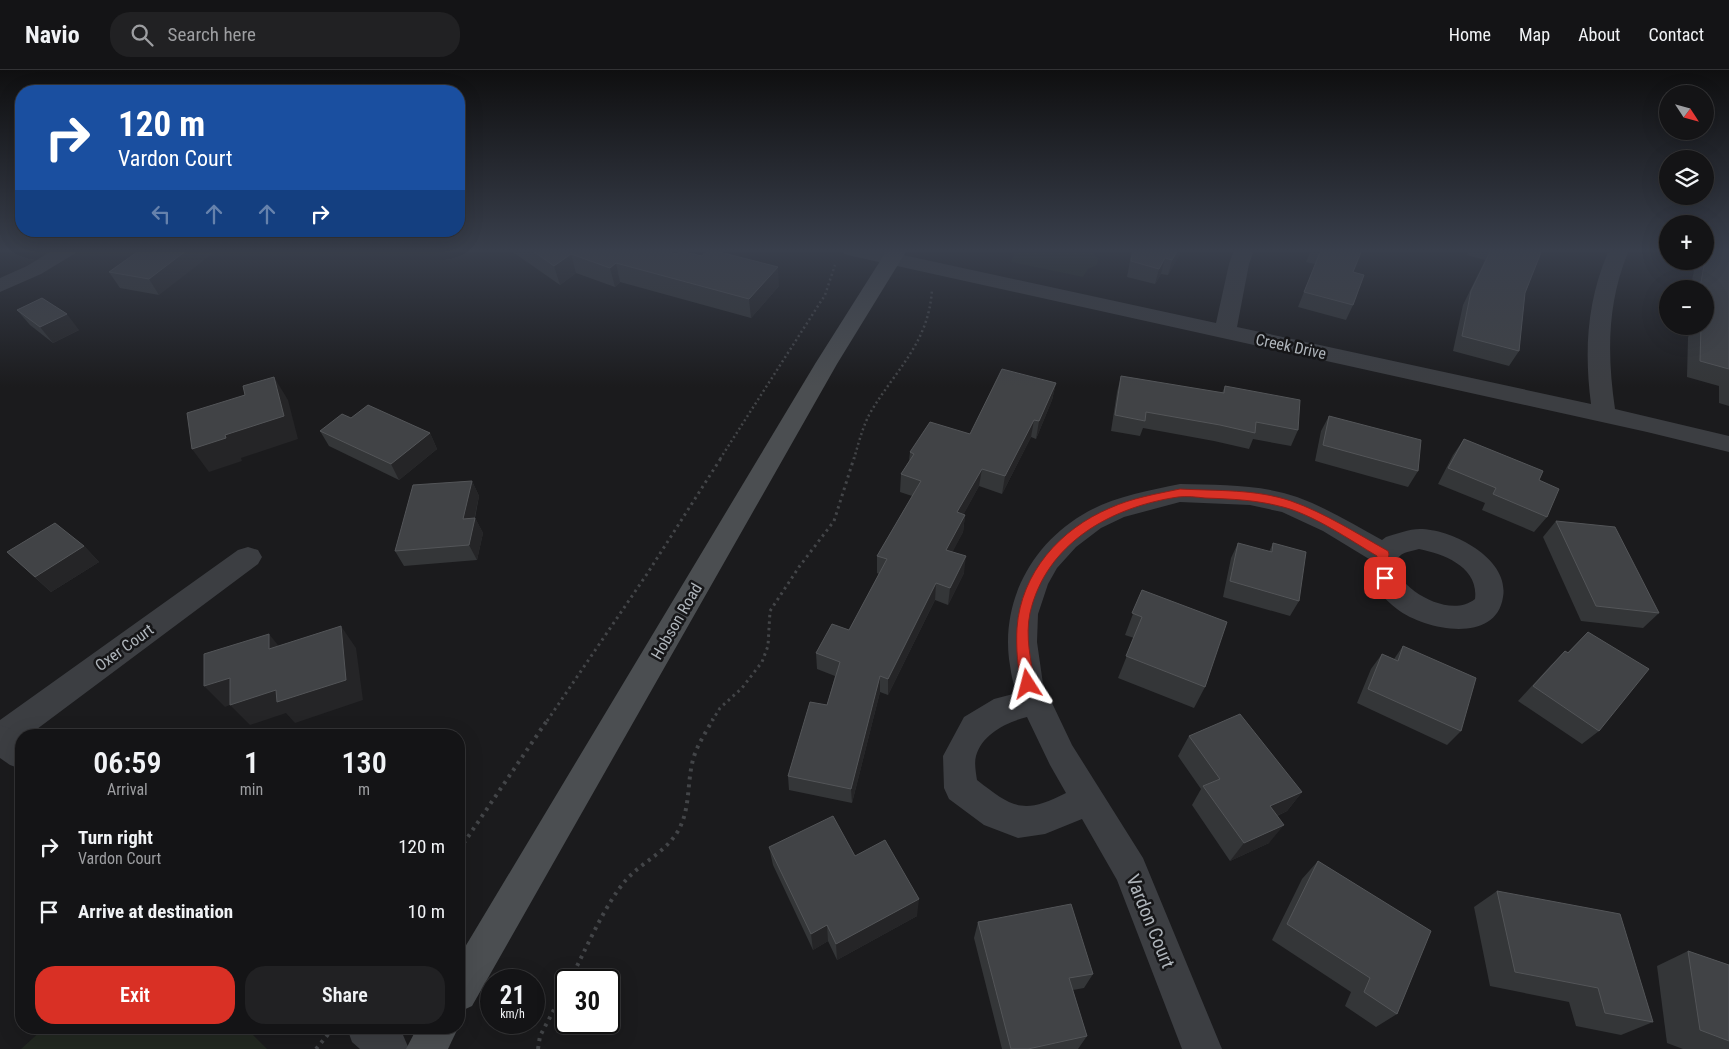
<!DOCTYPE html>
<html lang="en">
<head>
<meta charset="utf-8">
<style>
  body { margin:0; font-family:"Roboto Condensed",sans-serif; background:#212123; color:#f1f3f6; height:100vh; display:flex; flex-direction:column; font-size:19px; white-space:nowrap }
  * { box-sizing:border-box; margin:0 }
  p { font-size:16px; color:#9d9ea1 }
  .icon { flex:none; width:28px; height:28px; fill:none; stroke:currentColor; stroke-width:2; stroke-linecap:round; stroke-linejoin:round }
  .map { position:relative; flex:1; overflow:hidden }
  .sheet { position:absolute; left:15px; top:659px; width:450px; height:305px; display:flex; flex-direction:column; background:#141416; border-radius:20px; box-shadow:0 5px 20px #0002,0 0 0 1px #333335 }
  .sheet>* { flex:none }
  .banner { position:absolute; left:15px; top:15px; width:450px; height:152px; border-radius:20px; box-shadow:0 5px 20px #0002,0 0 0 1px #333335; background:#1a4fa0; color:#fff; overflow:hidden }
  .needle { width:32px; rotate:126deg }
  .buttons { position:absolute; left:1659px; top:15px; display:grid; gap:10px }
  .buttons a { display:grid; place-items:center; width:55px; height:55px; border-radius:50%; background:#141416; box-shadow:0 5px 20px #0002,0 0 0 1px #333335; font-size:25px }
  .speed { position:absolute; left:480px; top:899px; display:flex; gap:10px; font-size:25px; font-weight:700; text-align:center }
  .speed>* { display:grid; place-content:center; width:65px; height:65px; border-radius:50%; background:#141416; box-shadow:0 5px 20px #0002,0 0 0 1px #333335; line-height:1 }
  .speed small { font-size:12px; font-weight:400 }
  .speed .limit { border:2px solid #111; border-radius:8px; background:#fff; color:#111 }
  .pin { position:absolute; display:grid; place-items:center; width:42px; height:42px; color:#fff; margin:-21px; border-radius:10px; box-shadow:0 2px 8px #0006 }
  .me { position:absolute; width:55px; margin:-28px; rotate:351deg; stroke-linejoin:round; filter:drop-shadow(0 0 4px #0008) }
  .turn { display:flex; align-items:center; gap:18px; height:105px; padding:0 20px; font-size:22px }
  .turn .icon { width:65px; height:65px; stroke-width:2.5 }
  .turn b { display:block; font-size:35px; line-height:42px }
  .lanes { display:flex; align-items:center; height:48px; padding:0 20px; background:#0003; justify-content:center; gap:25px; direction:ltr }
  .lanes .off { opacity:.35 }
  .eta { display:flex; justify-content:space-evenly; align-items:center; height:85px; text-align:center }
  .eta b { font-size:30px; font-weight:600; line-height:35px }
  .action { display:flex; gap:10px; margin-top:auto; padding:10px 20px }
  .action a { flex:1; height:58px; border-radius:20px; background:#d93025; color:#fff; font-size:20px; font-weight:600; line-height:58px; text-align:center }
  .action a+a { background:#212123; color:#f1f3f6 }
  ul { padding:0; list-style:none }
  li { display:flex; align-items:center; gap:15px; height:65px; padding:0 20px }
  li div { flex:1 }
  li b { display:block; font-size:19px }
  li em { font-style:normal }
  header { display:flex; align-items:center; gap:30px; box-sizing:border-box; height:70px; padding:0 25px; background:#141416; border-bottom:1px solid #333335 }
  header strong { font-size:24px }
  nav { display:flex; gap:28px; margin-inline-start:auto; font-size:18px }
  .search { width:350px; height:45px; background:#212123; display:flex; align-items:center; gap:12px; box-sizing:border-box; padding:0 18px; border-radius:20px; color:#9d9ea1; font-size:19px }
  .map>svg:first-child { display:block }
  .green { fill:#222821 }
  .lines { fill:none; stroke-linecap:round; stroke-linejoin:round }
  .path-far2 { stroke:#434548; stroke-width:2.5; stroke-dasharray:2 3; stroke-linecap:butt }
  .path-far1 { stroke:#434548; stroke-width:3; stroke-dasharray:2.5 4; stroke-linecap:butt }
  .path { stroke:#434548; stroke-width:4; stroke-dasharray:3 5; stroke-linecap:butt }
  .minor { fill:#3c3e42; fill-rule:evenodd }
  .tertiary { fill:#3c3e42; fill-rule:evenodd }
  .secondary { fill:#4b4e51; fill-rule:evenodd }
  .wall { fill:#343638 }
  .shaded-wall { fill:#252527 }
  .building { fill:#414346; stroke:#535558 }
  .route { fill:#d93025; stroke:#8d1f18 }
  .labels { text-anchor:middle; stroke-width:5; stroke-linejoin:round; paint-order:stroke }
  .street-label { font-size:16px; fill:#afb5bb; stroke:#161618 }
  .near-street-label { font-size:19px; fill:#afb5bb; stroke:#161618 }
</style>
</head>
<body>
<header>
<strong>Navio</strong>
<div class="search"><svg class="icon" aria-label="search" viewBox="0 0 24 24"><circle cx="10" cy="10" r="6"/><path d="M15 15l6 6"/></svg>Search here</div>
<nav><a>Home</a><a>Map</a><a>About</a><a>Contact</a></nav>
</header>
<div class="map">
<svg width="1729" height="979" viewBox="0 0 1729 979">
  <rect width="100%" height="100%" fill="#1b1b1d"/>
  <!-- green -->
  <g class="green">
    <polygon points="1012,180 1091,180 1098,189 1097,195 1088,199 1083,207 1011,192 1014,185"/>
    <polygon points="44,958 246,958 267,979 21,979"/>
  </g>
  <g class="lines">
    <!-- path-far2 -->
    <g class="path-far2">
      <polyline points="720,389 825,225 835,195"/>
      <path d="M854 389C858 375 862 359 869 345 894 301 929 274 932 219"/>
    </g>
    <!-- path-far1 -->
    <g class="path-far1">
      <polyline points="547,651 647,504 721,388"/>
      <polyline points="712,651 720,638 742,618 762,592 768,576 770,541 799,497 834,451 854,388"/>
    </g>
    <!-- path -->
    <g class="path">
      <polyline points="459,780 548,649"/>
      <path d="M570 910C585 881 605 834 626 810 643 791 664 784 678 761 690 740 687 717 692 694 695 678 705 664 713 649"/>
      <polyline points="316,979 330,962"/>
      <polyline points="538,979 540,966 566,917"/>
    </g>
    <!-- minor -->
    <g class="minor">
      <polygon points="53,180 77,180 74,184 41,204 0,222 0,208 27,196"/>
      <path d="M842 180H880L1216 253 1229 194 1234 180H1254L1249 194 1237 257 1591 334C1584 280 1587 230 1609 180H1629C1607 232 1607 284 1615 339L1729 366V382L1647 362 852 186 845 184Z"/>
      <path d="M1180 414C1219 415 1260 414 1297 427 1327 438 1355 455 1382 470L1386 467C1396 464 1409 459 1420 459 1451 459 1510 488 1503 527 1496 575 1424 560 1397 539 1383 528 1365 509 1369 489L1323 461 1282 442 1250 435 1180 432 1124 447 1101 458 1076 477 1057 498 1048 514 1038 544 1037 572 1043 614 1072 675 1143 788 1222 979H1182L1117 810 1082 749 1045 764 1018 768 984 755 949 729 944 718 943 686 964 647 994 629 1017 623C1012 612 1011 601 1009 589 1002 530 1032 475 1082 445 1111 427 1147 421 1180 414ZM1419 479C1444 484 1479 497 1475 529 1445 553 1383 507 1398 488 1402 482 1412 481 1419 479ZM1027 647 1050 695 1066 723C1023 745 1013 738 977 710 976 703 974 693 976 686 982 664 1007 652 1027 647Z"/>
      <polygon points="248,477 258,480 262,487 258,494 29,665 21,665 21,671 11,678 0,682 0,650 238,480"/>
    </g>
    <!-- tertiary -->
    <g class="tertiary">
      <polygon points="0,655 11,659 21,666 21,699 10,695 0,688"/>
      <polygon points="347,958 395,958 403,965 409,979 360,979 352,972"/>
    </g>
    <!-- secondary -->
    <g class="secondary">
      <polygon points="887,180 907,180 837,294 472,936 459,942 459,887 815,294"/>
      <polygon points="417,958 458,958 448,979 406,979"/>
    </g>
  </g>
  <!-- wall -->
  <g class="wall">
    <polygon points="140,180 159,225 120,218 109,202"/>
    <polygon points="510,180 663,180 779,216 751,248 620,212 615,217 576,203 560,215"/>
    <polygon points="1132,180 1182,180 1168,205 1161,204 1155,214 1127,207"/>
    <polygon points="1311,180 1362,180 1353,202 1353,235 1346,250 1298,237 1315,194 1306,192"/>
    <polygon points="1469,180 1542,180 1525,223 1519,281 1509,296 1453,281 1463,235 1485,190 1467,185"/>
    <polygon points="1705,180 1729,180 1729,336 1719,333 1719,316 1687,307 1688,268 1691,256 1705,256 1705,219 1690,219 1696,192 1696,191 1705,191"/>
    <polygon points="17,240 79,260 53,273 30,255"/>
    <polygon points="1121,306 1222,323 1225,316 1298,360 1291,376 1253,369 1249,379 1214,371 1143,358 1140,366 1111,361 1117,322"/>
    <polygon points="1056,313 1052,330 1036,369 1031,367 1002,424 979,416 963,445 965,445 963,462 952,482 964,503 948,535 935,530 888,625 880,622 852,733 789,720 788,706 827,635 835,606 817,599 816,583 849,560 879,504 877,503 877,486 912,426 900,422 901,404 909,391 910,382 970,364"/>
    <polygon points="1329,346 1418,401 1408,417 1315,391 1321,361"/>
    <polygon points="351,348 430,363 437,379 399,410 329,376 320,361"/>
    <polygon points="1464,369 1539,410 1547,447 1534,462 1482,440 1485,433 1438,414 1453,385"/>
    <polygon points="472,411 479,426 475,448 483,463 477,490 404,496 395,481"/>
    <polygon points="1556,451 1659,543 1643,558 1581,551 1543,467"/>
    <polygon points="1238,473 1269,482 1273,473 1299,531 1290,546 1223,527 1231,488"/>
    <polygon points="84,476 99,492 51,522 7,482"/>
    <polygon points="1142,520 1205,617 1194,638 1118,608 1134,568 1125,565"/>
    <polygon points="1588,562 1599,661 1582,674 1518,631 1551,595 1565,581 1568,582"/>
    <polygon points="1403,576 1461,661 1447,675 1357,633 1371,599 1382,584 1394,589"/>
    <polygon points="1189,666 1302,722 1287,741 1277,746 1269,773 1230,791 1192,735 1201,719 1178,686"/>
    <polygon points="769,777 855,786 917,846 837,890 828,871 813,880 773,795"/>
    <polygon points="1318,791 1397,944 1376,957 1345,936 1351,922 1272,870 1302,809"/>
    <polygon points="1497,821 1653,952 1621,965 1576,956 1569,932 1490,916 1474,837"/>
    <polygon points="978,852 1093,904 1084,918 1073,920 1087,966 1078,979 1002,979 974,868"/>
    <polygon points="1688,881 1729,895 1729,979 1683,979 1667,973 1657,896"/>
  </g>
  <!-- shaded-wall -->
  <g class="shaded-wall">
    <polygon points="187,180 217,180 159,225 149,209"/>
    <polygon points="1178,180 1182,180 1168,205 1172,190"/>
    <polygon points="571,184 576,203 560,215 554,196"/>
    <polygon points="1165,188 1161,204 1155,214 1159,199"/>
    <polygon points="616,193 620,212 615,217 610,198"/>
    <polygon points="778,197 779,216 751,248 749,229"/>
    <polygon points="67,244 79,260 53,273 40,257"/>
    <polygon points="274,307 288,330 298,369 241,388 242,391 209,402 192,379 225,365"/>
    <polygon points="1056,313 1052,330 1036,369 1039,351"/>
    <polygon points="1034,350 1031,367 1002,424 1005,406"/>
    <polygon points="430,363 437,379 399,410 391,394"/>
    <polygon points="982,399 979,416 955,460 957,442"/>
    <polygon points="472,411 479,426 471,464 463,449"/>
    <polygon points="965,445 963,462 945,497 946,480"/>
    <polygon points="475,448 483,463 477,490 469,475"/>
    <polygon points="84,476 99,492 51,522 35,507"/>
    <polygon points="966,486 964,503 948,535 950,518"/>
    <polygon points="936,513 935,530 888,625 888,609"/>
    <polygon points="341,556 356,578 363,630 295,653 286,643 250,655 230,635 225,637 204,616 230,608 276,620"/>
    <polygon points="269,564 286,585 269,579"/>
    <polygon points="880,606 880,622 852,733 851,719"/>
    <polygon points="1302,722 1287,741 1256,755 1270,736"/>
    <polygon points="1284,755 1269,773 1230,791 1244,773"/>
    <polygon points="919,829 917,846 837,890 836,874"/>
    <polygon points="827,855 828,871 813,880 811,864"/>
  </g>
  <!-- building -->
  <g class="building">
    <polygon points="140,180 187,180 149,209 109,202"/>
    <polygon points="532,180 663,180 676,184 680,181 702,186 707,180 712,180 778,197 749,229 616,193 610,198 571,184 554,196"/>
    <polygon points="1133,180 1178,180 1172,190 1165,188 1159,199 1131,191"/>
    <polygon points="1321,180 1362,180 1353,202 1364,205 1353,235 1304,222"/>
    <polygon points="1491,180 1542,180 1525,223 1519,281 1462,266 1471,221"/>
    <polygon points="1707,180 1729,180 1729,299 1700,291 1701,256 1705,256 1705,234 1708,219 1700,217"/>
    <polygon points="42,228 67,244 40,257 17,240"/>
    <polygon points="1002,299 1056,313 1039,351 1034,350 1005,406 982,399 957,442 965,445 946,480 966,486 950,518 936,513 888,609 880,606 851,719 788,706 810,632 827,635 840,592 816,583 832,554 849,560 887,489 877,486 921,411 901,404 914,384 910,382 930,352 970,364"/>
    <polygon points="1121,306 1224,323 1225,316 1300,330 1298,360 1256,352 1255,363 1220,355 1146,342 1145,351 1115,345"/>
    <polygon points="274,307 284,346 225,365 226,368 192,379 187,343 245,325 243,316"/>
    <polygon points="368,335 430,363 391,394 320,361 342,344 351,348"/>
    <polygon points="1329,346 1421,370 1418,401 1323,375"/>
    <polygon points="1464,369 1543,401 1539,410 1559,419 1547,447 1493,424 1496,418 1448,398"/>
    <polygon points="472,411 463,449 475,448 469,475 395,481 413,415"/>
    <polygon points="1556,451 1615,457 1659,543 1596,536"/>
    <polygon points="55,453 84,476 35,507 7,482"/>
    <polygon points="1238,473 1272,482 1273,473 1306,482 1299,531 1230,511"/>
    <polygon points="1142,520 1227,552 1205,617 1126,586 1142,547 1132,543"/>
    <polygon points="341,556 346,610 277,632 276,620 230,635 230,608 204,616 204,584 269,564 269,579"/>
    <polygon points="1588,562 1649,599 1599,661 1533,616 1565,581 1568,583"/>
    <polygon points="1403,576 1476,608 1461,661 1368,619 1382,584 1398,591"/>
    <polygon points="1240,644 1302,722 1270,736 1284,755 1244,773 1203,716 1220,709 1189,666"/>
    <polygon points="833,746 855,786 885,770 919,829 836,874 827,855 811,864 769,777"/>
    <polygon points="1318,791 1431,861 1397,944 1364,922 1370,908 1287,854"/>
    <polygon points="1497,821 1620,844 1653,952 1605,943 1598,918 1515,902"/>
    <polygon points="1071,834 1093,904 1069,908 1087,966 1028,979 1011,979 978,852"/>
    <polygon points="1688,881 1729,895 1729,971 1700,960"/>
  </g>
  <!-- sky -->
  <linearGradient id="sky" x2="0" y2="1"><stop stop-color="#0f0f10"/><stop offset="0.57" stop-color="#393f4c"/><stop offset="1" stop-color="#393f4c" stop-opacity="0"/></linearGradient>
  <rect width="1729" height="317" fill="url(#sky)"/>
  <!-- route -->
  <path class="route" d="M1180 419C1217 421 1256 419 1291 431 1325 443 1356 463 1388 481L1389 484 1387 496 1391 508 1385 513 1381 512 1375 496 1377 486C1350 470 1314 445 1283 437 1257 430 1232 429 1205 428 1196 427 1187 426 1178 427 1111 437 1046 473 1030 543 1025 567 1031 591 1035 614L1033 618 1028 620 1024 618C1017 604 1016 574 1017 558 1021 503 1060 459 1110 438 1132 428 1156 424 1180 419Z"/>
  <g class="labels">
    <!-- street labels -->
    <g class="street-label">
      <text transform="translate(1291 276) rotate(12)" y="6">Creek Drive</text>
      <text transform="translate(676 551) rotate(-60)" y="6">Hobson Road</text>
      <text transform="translate(124 577) rotate(-36)" y="6">Oxer Court</text>
    </g>
    <!-- near-street labels -->
    <g class="near-street-label">
      <text transform="translate(1151 851) rotate(68)" y="7">Vardon Court</text>
    </g>
  </g>
</svg>
<div class="buttons">
<a><svg class="needle" viewBox="-14 -14 28 28"><path d="M0-13l5 13h-10z" fill="#e53935"/><path d="M0 13l5-13h-10z" fill="#9d9ea1"/></svg></a>
<a><svg class="icon" aria-label="layers" viewBox="0 0 24 24"><path d="M12 4l9 5-9 5-9-5zM3 14l9 5 9-5"/></svg></a>
<a>+</a>
<a>−</a>
</div>
<div class="speed"><div>21<small>km/h</small></div><div class="limit">30</div></div>
<div class="pin" style="left:1385px;top:508px;background:#d93025"><svg class="icon" aria-label="arrive" viewBox="0 0 24 24"><path d="M6 21V4h12l-3 4 3 4H6"/></svg></div>
<svg class="me" style="left:1028px;top:614px" viewBox="-20 -20 40 40"><path d="M0-17L14 15 0 8-14 15z" fill="#d93025" stroke="#fff" stroke-width="4"/></svg>
<div class="banner">
<div class="turn"><svg class="icon" aria-label="right" viewBox="0 0 24 24"><path d="M7 20v-9h11M14 6l5 5-5 5"/></svg><div><b>120 m</b>Vardon Court</div></div>
<div class="lanes"><svg class="icon off" aria-label="left" viewBox="0 0 24 24"><path d="M17 20v-9H6M10 6l-5 5 5 5"/></svg><svg class="icon off" aria-label="ahead" viewBox="0 0 24 24"><path d="M12 20V5M6 11l6-6 6 6"/></svg><svg class="icon off" aria-label="ahead" viewBox="0 0 24 24"><path d="M12 20V5M6 11l6-6 6 6"/></svg><svg class="icon" aria-label="right" viewBox="0 0 24 24"><path d="M7 20v-9h11M14 6l5 5-5 5"/></svg></div>
</div>
<section class="sheet">
<div class="eta">
<div><b>06:59</b><p>Arrival</p></div>
<div><b>1</b><p>min</p></div>
<div><b>130</b><p>m</p></div>
</div>
<ul>
<li><svg class="icon" aria-label="right" viewBox="0 0 24 24"><path d="M7 20v-9h11M14 6l5 5-5 5"/></svg><div><b>Turn right</b><p>Vardon Court</p></div><em>120 m</em></li>
<li><svg class="icon" aria-label="arrive" viewBox="0 0 24 24"><path d="M6 21V4h12l-3 4 3 4H6"/></svg><div><b>Arrive at destination</b></div><em>10 m</em></li>
</ul>
<div class="action"><a>Exit</a><a>Share</a></div>
</section>
</div>
</body>
</html>
